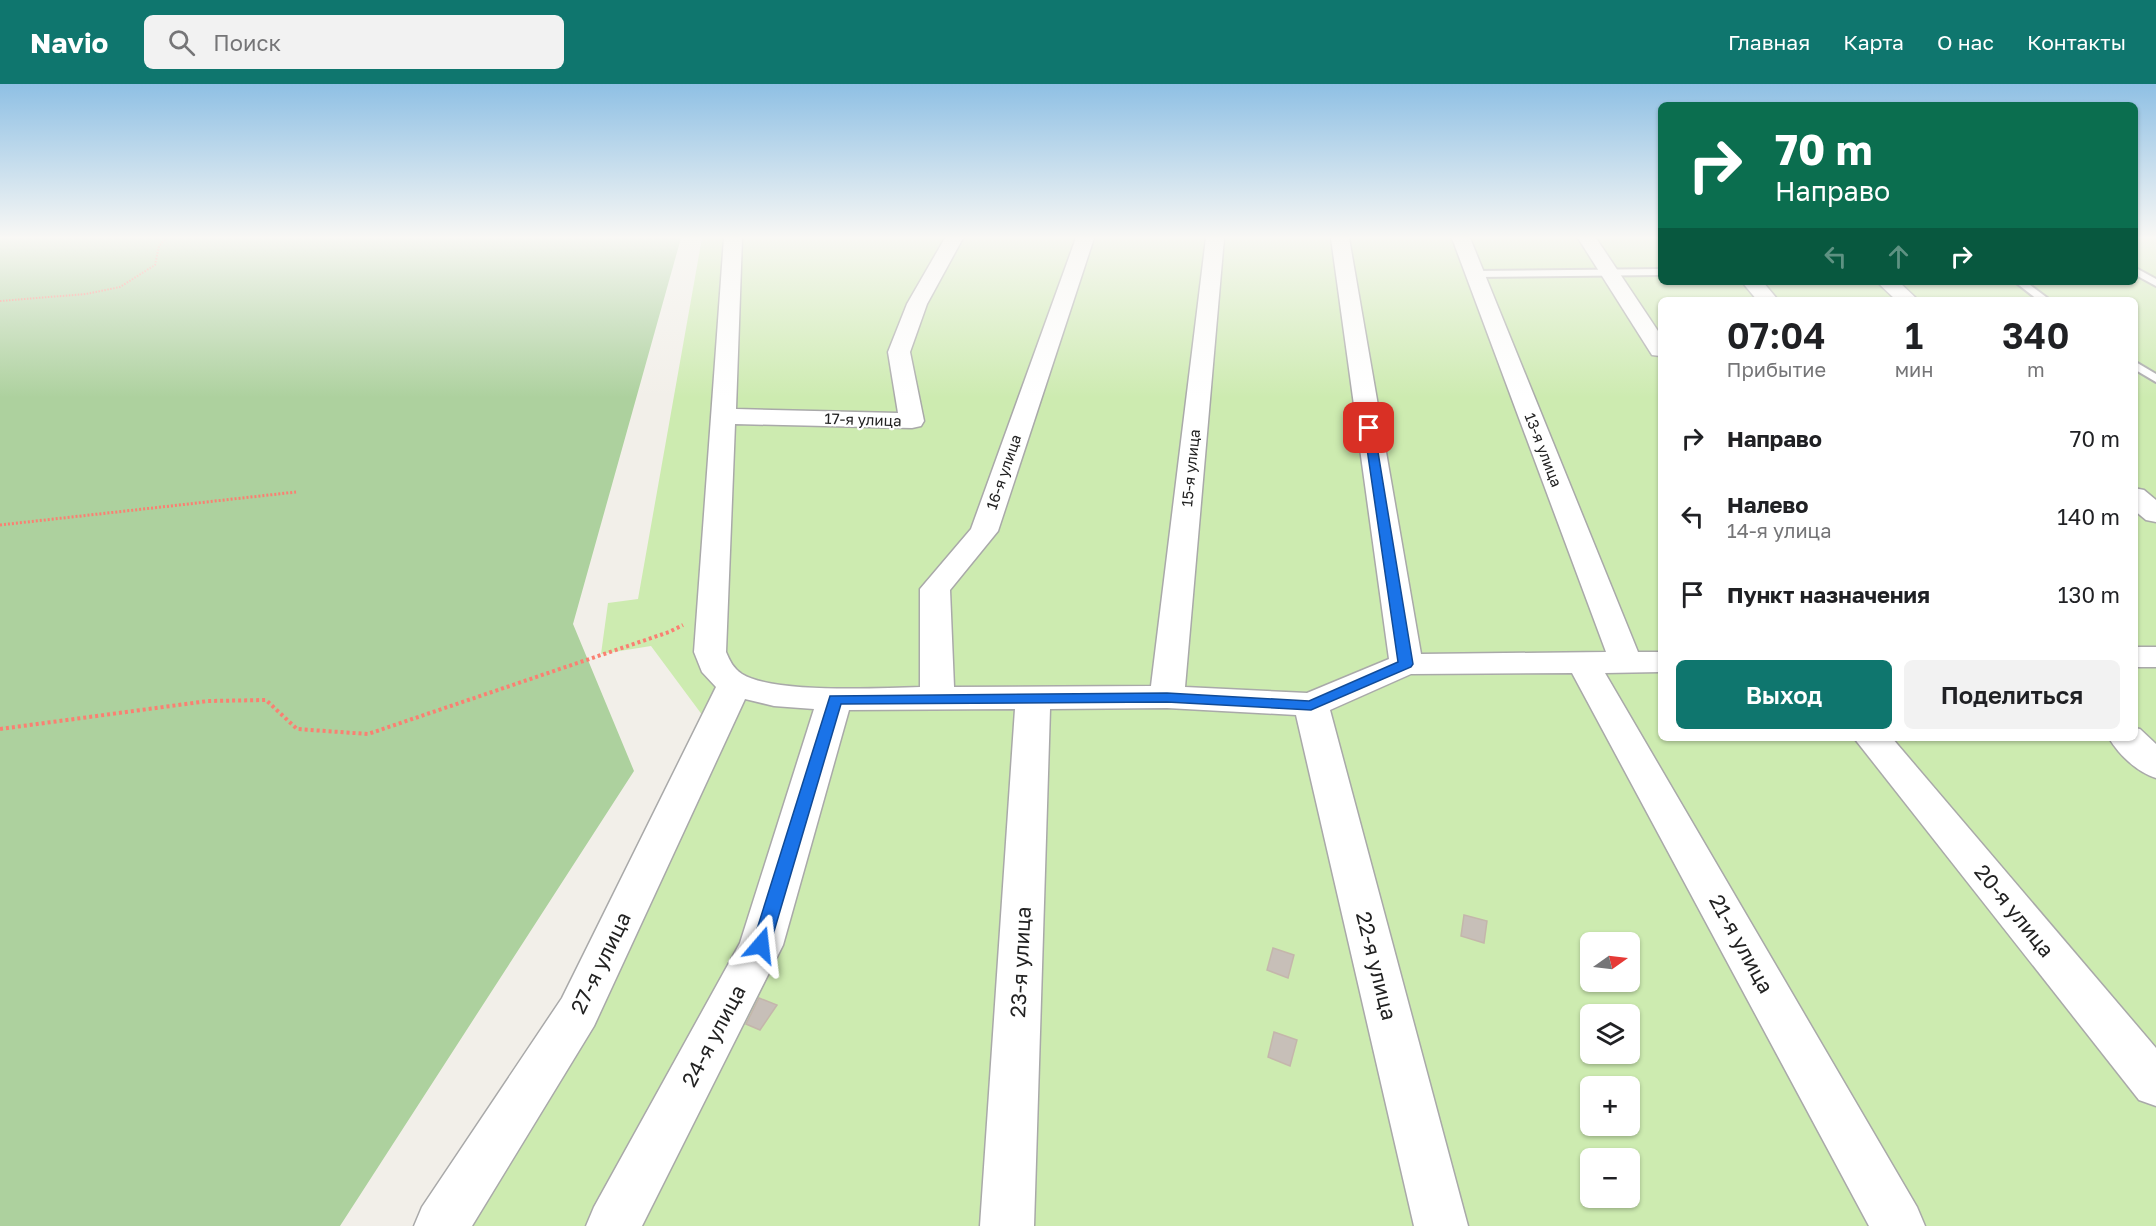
<!DOCTYPE html>
<html lang="ru">
<head>
<meta charset="utf-8">
<style>
  body { margin:0; font-family:"Golos Text",sans-serif; background:#f2f2f2; color:#202124; height:100vh; display:flex; flex-direction:column; font-size:22px; white-space:nowrap }
  * { box-sizing:border-box; margin:0 }
  p { font-size:20px; color:#757577 }
  .icon { flex:none; width:33px; height:33px; fill:none; stroke:currentColor; stroke-width:2; stroke-linecap:round; stroke-linejoin:round }
  .map { position:relative; flex:1; overflow:hidden }
  .side { position:absolute; left:1658px; top:213px; width:480px; height:444px; display:flex; flex-direction:column; background:#fff; border-radius:9px; box-shadow:0 2px 4px #0004 }
  .side>* { flex:none }
  .hud { position:absolute; left:1658px; top:18px; width:480px; height:183px; border-radius:9px; box-shadow:0 2px 4px #0004; background:#0b6e4f; color:#fff; overflow:hidden }
  .needle { width:39px; rotate:76deg }
  .buttons { position:absolute; left:1580px; top:848px; display:grid; gap:12px }
  .buttons a { display:grid; place-items:center; width:60px; height:60px; border-radius:9px; background:#fff; box-shadow:0 2px 4px #0004; font-size:30px }
  .pin { position:absolute; display:grid; place-items:center; width:51px; height:51px; color:#fff; margin:-26px; border-radius:12px; box-shadow:0 3px 9px #0006 }
  .me { position:absolute; width:66px; margin:-33px; rotate:17deg; stroke-linejoin:round; filter:drop-shadow(0 0 4px #0008) }
  .turn { display:flex; align-items:center; gap:21px; height:126px; padding:0 18px; font-size:27px }
  .turn .icon { width:78px; height:78px; stroke-width:2.5 }
  .turn b { display:block; font-size:42px; line-height:51px }
  .lanes { display:flex; align-items:center; height:57px; padding:0 18px; background:#0003; justify-content:center; gap:30px; direction:ltr }
  .lanes .off { opacity:.35 }
  .eta { display:flex; justify-content:space-evenly; align-items:center; height:102px; text-align:center }
  .eta b { font-size:36px; font-weight:600; line-height:42px }
  .action { display:flex; gap:12px; margin-top:auto; padding:12px 18px }
  .action a { flex:1; height:69px; border-radius:9px; background:#0f766e; color:#fff; font-size:24px; font-weight:600; line-height:69px; text-align:center }
  .action a+a { background:#f2f2f2; color:#202124 }
  ul { padding:0; list-style:none }
  li { display:flex; align-items:center; gap:18px; height:78px; padding:0 18px }
  li div { flex:1 }
  li b { display:block; font-size:22px }
  li em { font-style:normal }
  header { display:flex; align-items:center; gap:36px; box-sizing:border-box; height:84px; padding:0 30px; background:#0f766e; color:#fff }
  header strong { font-size:28px }
  nav { display:flex; gap:33px; margin-inline-start:auto; font-size:21px }
  .search { width:420px; height:54px; background:#f2f2f2; display:flex; align-items:center; gap:15px; box-sizing:border-box; padding:0 21px; border-radius:9px; color:#757577; font-size:22px }
  .map>svg:first-child { display:block }
  .grass { fill:#cdebb0; fill-rule:evenodd }
  .forest { fill:#add19e }
  .building { fill:#c7bfb8; stroke:#c4b6ab; stroke-width:1.5 }
  .lines { fill:none; stroke-linecap:round; stroke-linejoin:round }
  .service-casing { stroke:#a9a9a9; stroke-width:4 }
  .minor-casing { stroke:#a9a9a9; stroke-width:3 }
  .path-far2 { stroke:#fa8072; stroke-width:2; stroke-dasharray:1.5 1.5; stroke-linecap:butt }
  .path-far1 { stroke:#fa8072; stroke-width:3; stroke-dasharray:2 2; stroke-linecap:butt }
  .path { stroke:#fa8072; stroke-width:4; stroke-dasharray:3 3; stroke-linecap:butt }
  .service { fill:#fff; fill-rule:evenodd }
  .minor { fill:#fff; fill-rule:evenodd }
  .route { fill:#1a73e8; stroke:#114b97; stroke-width:1.5 }
  .labels { text-anchor:middle; stroke-width:4.5; stroke-linejoin:round; paint-order:stroke }
  .far-street-label { font-size:15px; fill:#222; stroke:#fff }
  .near-street-label { font-size:21px; fill:#222; stroke:#fff }
</style>
</head>
<body>
<header>
<strong>Navio</strong>
<div class="search"><svg class="icon" aria-label="search" viewBox="0 0 24 24"><circle cx="10" cy="10" r="6"/><path d="M15 15l6 6"/></svg>Поиск</div>
<nav><a>Главная</a><a>Карта</a><a>О нас</a><a>Контакты</a></nav>
</header>
<div class="map">
<svg width="2156" height="1142" viewBox="0 0 2156 1142">
  <rect width="100%" height="100%" fill="#f2efe9"/>
  <!-- grass -->
  <path class="grass" d="M702 154H1660V198H2134L2135 154H2156V1142H466L720 655 651 562 601 570 608 519 638 515ZM1660 216H2134V654H1660ZM1590 858H1629V897H1590ZM1590 930H1629V969H1590ZM1590 1002H1629V1041H1590ZM1590 1074H1629V1113H1590Z"/>
  <!-- forest -->
  <polygon class="forest" points="0,154 681,154 573,540 634,687 340,1142 0,1142"/>
  <!-- building -->
  <g class="building">
    <polygon points="1464,831 1487,837 1484,859 1461,852"/>
    <polygon points="1273,864 1294,871 1288,894 1267,886"/>
    <polygon points="759,914 777,921 760,946 746,940"/>
    <polygon points="1274,948 1297,956 1290,982 1268,973"/>
  </g>
  <g class="lines">
    <!-- service casing -->
    <g class="service-casing">
      <g id="service">
        <polygon points="2134,183 2156,195 2156,202 2134,190"/>
        <polygon points="1660,185 1660,191 1474,193 1469,190 1474,187"/>
        <polygon points="2015,198 2026,198 2050,216 2038,216"/>
        <polygon points="2134,277 2156,290 2156,298 2134,285"/>
      </g>
    </g>
    <!-- minor casing -->
    <g class="minor-casing">
      <g id="minor">
        <path d="M724 154H742L736 325 898 329 888 268 907 220 945 154H963L927 220 910 268 924 337 921 342 912 344 735 340 726 568C730 577 733 584 742 590 775 610 879 604 920 603V505L971 445 1076 154H1094L998 447 950 506 954 603 1151 602 1206 154H1224L1185 603 1307 609 1389 575 1331 154H1349L1421 570 1606 568 1452 154H1470L1638 568H1660V588L1605 589 1917 1123 1925 1142H1869L1572 589 1411 590 1330 626 1468 1142H1414L1296 631 1167 624 1050 625 1034 1142H980L1015 625 849 626 783 861 642 1142H586L594 1123 740 859 814 625 774 622 745 615 594 942 472 1142H414L422 1123 562 914 716 603 702 588 694 568Z"/>
        <polygon points="1578,154 1596,154 1660,250 1660,272 1652,271"/>
        <polygon points="1742,198 1763,198 1778,216 1757,216"/>
        <polygon points="1877,198 1899,198 1918,216 1896,216"/>
        <polygon points="2134,404 2144,406 2156,416 2156,438 2146,436 2134,426"/>
        <rect x="2134" y="563" width="22" height="20"/>
        <path d="M2134 644 2140 645 2156 660V694C2137 688 2119 671 2109 654H2134Z"/>
        <polygon points="1854,654 1892,654 2156,964 2156,1022 2139,1016"/>
      </g>
    </g>
    <!-- path-far2 -->
    <polyline class="path-far2" points="0,217 86,210 120,203 155,181 159,162 166,154"/>
    <!-- path-far1 -->
    <polyline class="path-far1" points="0,441 296,408"/>
    <!-- path -->
    <polyline class="path" points="0,645 208,617 266,616 297,645 368,650 669,548 683,541"/>
    <!-- service -->
    <use href="#service" class="service"/>
    <!-- minor -->
    <use href="#minor" class="minor"/>
  </g>
  <!-- sky -->
  <linearGradient id="sky" x2="0" y2="1"><stop stop-color="#8fc0e4"/><stop offset="0.49" stop-color="#f9f8f5"/><stop offset="1" stop-color="#f9f8f5" stop-opacity="0"/></linearGradient>
  <rect width="2156" height="314" fill="url(#sky)"/>
  <!-- route -->
  <polygon class="route" points="1369,340 1374,344 1413,580 1411,583 1311,626 1167,618 841,620 770,861 768,866 761,868 755,866 752,861 830,612 1167,609 1309,617 1398,578 1364,344"/>
  <g class="labels">
    <!-- far-street labels -->
    <g class="far-street-label">
      <text transform="translate(863 336) rotate(2)" y="5">17-я улица</text>
      <text transform="translate(1543 366) rotate(69)" y="5">13-я улица</text>
      <text transform="translate(1191 384) rotate(-84)" y="5">15-я улица</text>
      <text transform="translate(1004 388) rotate(-71)" y="5">16-я улица</text>
    </g>
    <!-- near-street labels -->
    <g class="near-street-label">
      <text transform="translate(2014 827) rotate(51)" y="7">20-я улица</text>
      <text transform="translate(1741 860) rotate(61)" y="7">21-я улица</text>
      <text transform="translate(1021 878) rotate(-87)" y="7">23-я улица</text>
      <text transform="translate(601 879) rotate(-64)" y="7">27-я улица</text>
      <text transform="translate(1376 882) rotate(76)" y="7">22-я улица</text>
      <text transform="translate(714 952) rotate(-62)" y="7">24-я улица</text>
    </g>
  </g>
</svg>
<div class="buttons">
<a><svg class="needle" viewBox="-14 -14 28 28"><path d="M0-13l5 13h-10z" fill="#e53935"/><path d="M0 13l5-13h-10z" fill="#757577"/></svg></a>
<a><svg class="icon" aria-label="layers" viewBox="0 0 24 24"><path d="M12 4l9 5-9 5-9-5zM3 14l9 5 9-5"/></svg></a>
<a>+</a>
<a>−</a>
</div>
<div class="pin" style="left:1369px;top:344px;background:#d93025"><svg class="icon" aria-label="arrive" viewBox="0 0 24 24"><path d="M6 21V4h12l-3 4 3 4H6"/></svg></div>
<svg class="me" style="left:761px;top:861px" viewBox="-20 -20 40 40"><path d="M0-17L14 15 0 8-14 15z" fill="#1a73e8" stroke="#fff" stroke-width="4"/></svg>
<div class="hud">
<div class="turn"><svg class="icon" aria-label="right" viewBox="0 0 24 24"><path d="M7 20v-9h11M14 6l5 5-5 5"/></svg><div><b>70 m</b>Направо</div></div>
<div class="lanes"><svg class="icon off" aria-label="left" viewBox="0 0 24 24"><path d="M17 20v-9H6M10 6l-5 5 5 5"/></svg><svg class="icon off" aria-label="ahead" viewBox="0 0 24 24"><path d="M12 20V5M6 11l6-6 6 6"/></svg><svg class="icon" aria-label="right" viewBox="0 0 24 24"><path d="M7 20v-9h11M14 6l5 5-5 5"/></svg></div>
</div>
<section class="side">
<div class="eta">
<div><b>07:04</b><p>Прибытие</p></div>
<div><b>1</b><p>мин</p></div>
<div><b>340</b><p>m</p></div>
</div>
<ul>
<li><svg class="icon" aria-label="right" viewBox="0 0 24 24"><path d="M7 20v-9h11M14 6l5 5-5 5"/></svg><div><b>Направо</b></div><em>70 m</em></li>
<li><svg class="icon" aria-label="left" viewBox="0 0 24 24"><path d="M17 20v-9H6M10 6l-5 5 5 5"/></svg><div><b>Налево</b><p>14-я улица</p></div><em>140 m</em></li>
<li><svg class="icon" aria-label="arrive" viewBox="0 0 24 24"><path d="M6 21V4h12l-3 4 3 4H6"/></svg><div><b>Пункт назначения</b></div><em>130 m</em></li>
</ul>
<div class="action"><a>Выход</a><a>Поделиться</a></div>
</section>
</div>
</body>
</html>
